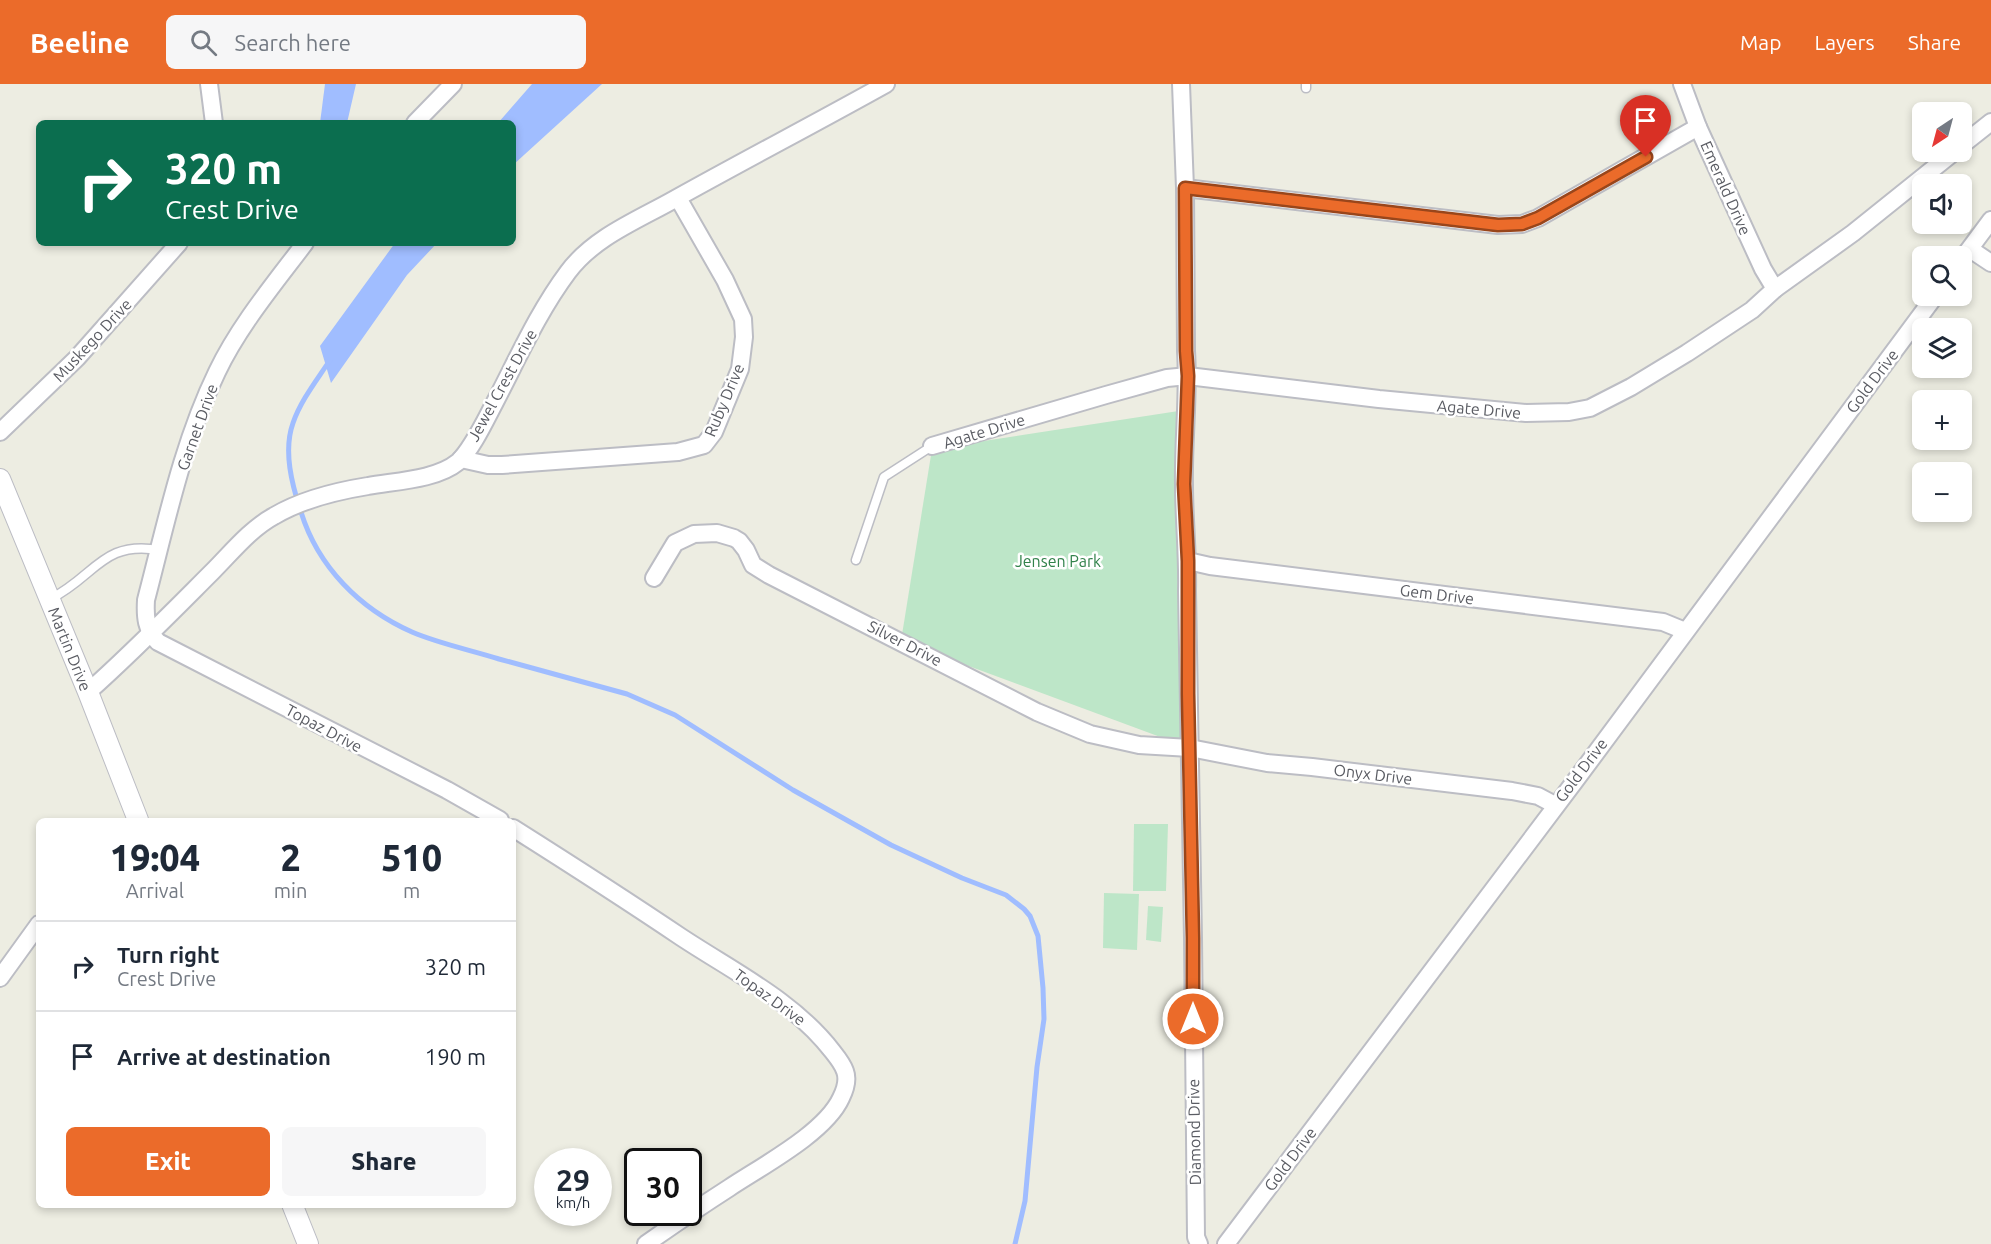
<!DOCTYPE html>
<html lang="en">
<head>
<meta charset="utf-8">
<style>
  body { margin:0; font-family:Ubuntu,sans-serif; background:#f6f6f7; color:#1f2937; height:100vh; display:flex; flex-direction:column; font-size:22px; white-space:nowrap }
  * { box-sizing:border-box; margin:0 }
  p { font-size:20px; color:#747a83 }
  .icon { flex:none; width:33px; height:33px; fill:none; stroke:currentColor; stroke-width:2; stroke-linecap:round; stroke-linejoin:round }
  .map { position:relative; flex:1; overflow:hidden }
  .details { position:absolute; left:36px; top:734px; width:480px; height:390px; display:flex; flex-direction:column; background:#fff; border-radius:9px; box-shadow:0 3px 9px #0003 }
  .details>* { flex:none }
  .banner { position:absolute; left:36px; top:36px; width:480px; height:126px; border-radius:9px; box-shadow:0 3px 9px #0003; background:#0b6e4f; color:#fff; overflow:hidden }
  .needle { width:39px; rotate:216deg }
  .controls { position:absolute; left:1912px; top:18px; display:grid; gap:12px }
  .controls a { display:grid; place-items:center; width:60px; height:60px; border-radius:9px; background:#fff; box-shadow:0 3px 9px #0003; font-size:30px }
  .speed { position:absolute; left:534px; top:1064px; display:flex; gap:12px; font-size:30px; font-weight:700; text-align:center }
  .speed>* { display:grid; place-content:center; width:78px; height:78px; border-radius:50%; background:#fff; box-shadow:0 3px 9px #0003; line-height:1 }
  .speed small { font-size:15px; font-weight:400 }
  .speed .limit { border:3px solid #111; border-radius:9px; background:#fff; color:#111 }
  .pin { position:absolute; display:grid; place-items:center; width:51px; height:51px; color:#fff; margin:-62px -26px; border-radius:50% 50% 50% 0; rotate:-45deg; box-shadow:0 0 6px #0007 }
  .pin .icon { rotate:45deg }
  .me { position:absolute; width:66px; margin:-33px; rotate:0deg; stroke-linejoin:round; filter:drop-shadow(0 0 4px #0008) }
  .turn { display:flex; align-items:center; gap:21px; height:126px; padding:0 30px; font-size:27px }
  .turn .icon { width:78px; height:78px; stroke-width:2.5 }
  .turn b { display:block; font-size:42px; line-height:51px }
  .eta { display:flex; justify-content:space-evenly; align-items:center; height:102px; text-align:center }
  .eta b { font-size:36px; font-weight:800; line-height:42px }
  .primary-button { display:flex; gap:12px; margin-top:auto; padding:12px 30px }
  .primary-button a { flex:1; height:69px; border-radius:9px; background:#eb6b2a; color:#fff; font-size:24px; font-weight:800; line-height:69px; text-align:center }
  .primary-button a+a { background:#f6f6f7; color:#1f2937 }
  ul { padding:0; list-style:none }
  li { display:flex; align-items:center; gap:18px; height:90px; padding:0 30px; border-top:2px solid #e0e1e3 }
  li div { flex:1 }
  li b { display:block; font-size:22px }
  li em { font-style:normal }
  header { display:flex; align-items:center; gap:36px; box-sizing:border-box; height:84px; padding:0 30px; background:#eb6b2a; color:#fff }
  header strong { font-size:28px }
  nav { display:flex; gap:33px; margin-inline-start:auto; font-size:21px }
  .search { width:420px; height:54px; background:#f6f6f7; display:flex; align-items:center; gap:15px; box-sizing:border-box; padding:0 21px; border-radius:9px; color:#747a83; font-size:22px }
  .map>svg:first-child { display:block }
  .green { fill:#bde6c8 }
  .water { fill:#a0bdff }
  .lines { fill:none; stroke-linecap:round; stroke-linejoin:round }
  .stream { stroke:#a0bdff; stroke-width:5 }
  .service-casing { stroke:#bcbdc4; stroke-width:11 }
  .minor-casing { stroke:#bcbdc4; stroke-width:20 }
  .tertiary-casing { stroke:#bcbdc4; stroke-width:22 }
  .service { stroke:#fff; stroke-width:8 }
  .minor { stroke:#fff; stroke-width:16 }
  .tertiary { stroke:#fff; stroke-width:20 }
  .route-casing { stroke:#99461b; stroke-width:15 }
  .route { stroke:#eb6b2a; stroke-width:10 }
  .labels { text-anchor:middle; stroke-width:5; stroke-linejoin:round; paint-order:stroke }
  .street-label { font-size:16px; fill:#5a5c63; stroke:#fff }
  .park-label { font-size:16px; fill:#32824b; stroke:#fff }
</style>
</head>
<body>
<header>
<strong>Beeline</strong>
<div class="search"><svg class="icon" aria-label="search" viewBox="0 0 24 24"><circle cx="10" cy="10" r="6"/><path d="M15 15l6 6"/></svg>Search here</div>
<nav><a>Map</a><a>Layers</a><a>Share</a></nav>
</header>
<div class="map">
<svg width="1991" height="1160" viewBox="0 0 1991 1160">
  <rect width="100%" height="100%" fill="#edede2"/>
  <!-- green -->
  <g class="green">
    <polygon points="1185,326 1190,664 901,557 932,365"/>
    <polygon points="1134,740 1168,740 1166,807 1133,807"/>
    <polygon points="1104,809 1139,810 1137,866 1103,864"/>
    <polygon points="1148,822 1163,823 1161,858 1146,856"/>
  </g>
  <!-- water -->
  <g class="water">
    <polygon points="325,0 356,0 347,39 320,39"/>
    <polygon points="532,0 602,0 513,81 513,39 498,39"/>
    <polygon points="395,159 437,159 407,191 331,299 320,262"/>
  </g>
  <g class="lines">
    <!-- stream -->
    <path class="stream" d="M330 276C317 296 301 316 293 339 283 367 292 401 301 428 318 483 360 525 412 548 440 560 471 566 499 575 542 587 584 598 627 610L675 631 793 706 891 761 962 794 1006 811 1024 825 1030 832 1038 852 1043 904 1044 935 1037 983 1025 1117 1015 1160"/>
    <!-- service casing -->
    <g class="service-casing">
      <g id="service">
        <polyline points="1306,0 1306,4"/>
        <polyline points="856,476 884,393 932,362"/>
        <path d="M50 515C95 493 102 456 159 466"/>
      </g>
    </g>
    <!-- minor casing -->
    <g class="minor-casing">
      <g id="minor">
        <polyline points="209,0 214,39"/>
        <path d="M1181 0 1185 104 1186 267C1189 311 1183 356 1184 401 1184 436 1188 471 1187 507L1193 854 1196 1153 1199 1160"/>
        <polyline points="1682,0 1698,43 1763,185 1775,205"/>
        <polyline points="415,39 453,0"/>
        <polyline points="1962,61 1991,38"/>
        <polyline points="1185,104 1498,141 1522,140 1538,134 1698,43"/>
        <path d="M305 159C274 200 239 242 217 288 182 360 166 440 146 516 145 533 146 546 158 558L447 706 500 736"/>
        <polyline points="1970,165 1991,179"/>
        <polyline points="1962,175 1991,136"/>
        <polyline points="0,348 77,274 179,159"/>
        <polyline points="932,362 1106,311 1167,294 1188,292 1379,315 1526,329 1569,328 1590,324 1631,303 1687,269 1752,226 1775,205 1853,149 1954,68"/>
        <polyline points="461,375 488,381 502,381 678,368 704,361 714,348 740,285 744,253 743,235 725,196 678,114"/>
        <polyline points="1188,477 1210,482 1663,538 1685,547"/>
        <polyline points="654,494 675,459 694,450 717,449 734,454 739,457 746,466 753,481 769,491 1037,628 1090,650 1139,661 1190,664 1267,679 1312,683 1512,707 1538,712 1555,721"/>
        <path d="M88 608C131 570 171 529 212 488 231 469 250 445 274 432 301 416 337 407 368 402 395 397 436 396 458 378 472 365 485 337 494 320 517 276 538 228 568 188 594 153 638 136 675 115 745 76 816 39 886 0"/>
        <path d="M513 744C570 780 626 816 681 853 734 888 794 917 833 968 837 973 843 981 845 987 848 995 845 1006 841 1014 825 1049 762 1082 729 1104 701 1122 673 1141 646 1160"/>
        <polyline points="0,894 39,840"/>
        <polyline points="1226,1160 1575,697 1935,212"/>
      </g>
    </g>
    <!-- tertiary casing -->
    <g class="tertiary-casing">
      <g id="tertiary">
        <polyline points="0,395 88,608 138,736"/>
        <polyline points="292,1120 308,1160"/>
      </g>
    </g>
    <!-- service -->
    <use href="#service" class="service"/>
    <!-- minor -->
    <use href="#minor" class="minor"/>
    <!-- tertiary -->
    <use href="#tertiary" class="tertiary"/>
  </g>
  <g class="lines">
    <!-- route casing -->
    <g class="route-casing">
      <polyline id="route" points="1193,935 1193,854 1188,610 1188,477 1184,400 1188,292 1186,267 1185,104 1498,141 1522,140 1538,134 1646,73"/>
    </g>
    <!-- route -->
    <use href="#route" class="route"/>
  </g>
  <g class="labels">
    <!-- street labels -->
    <g class="street-label">
      <text transform="translate(1726 104) rotate(66)" y="6">Emerald Drive</text>
      <text transform="translate(92 256) rotate(-47)" y="6">Muskego Drive</text>
      <text transform="translate(1872 297) rotate(-53)" y="6">Gold Drive</text>
      <text transform="translate(502 301) rotate(-61)" y="6">Jewel Crest Drive</text>
      <text transform="translate(724 316) rotate(-67)" y="6">Ruby Drive</text>
      <text transform="translate(1479 325) rotate(5)" y="6">Agate Drive</text>
      <text transform="translate(197 343) rotate(-70)" y="6">Garnet Drive</text>
      <text transform="translate(984 347) rotate(-17)" y="6">Agate Drive</text>
      <text transform="translate(1437 510) rotate(7)" y="6">Gem Drive</text>
      <text transform="translate(905 559) rotate(27)" y="6">Silver Drive</text>
      <text transform="translate(70 565) rotate(68)" y="6">Martin Drive</text>
      <text transform="translate(324 644) rotate(28)" y="6">Topaz Drive</text>
      <text transform="translate(1581 686) rotate(-53)" y="6">Gold Drive</text>
      <text transform="translate(1373 690) rotate(7)" y="6">Onyx Drive</text>
      <text transform="translate(770 913) rotate(36)" y="6">Topaz Drive</text>
      <text transform="translate(1194 1048) rotate(-91)" y="6">Diamond Drive</text>
      <text transform="translate(1290 1075) rotate(-53)" y="6">Gold Drive</text>
    </g>
    <!-- park labels -->
    <g class="park-label">
      <text x="1058" y="483">Jensen Park</text>
    </g>
  </g>
</svg>
<div class="controls">
<a><svg class="needle" viewBox="-14 -14 28 28"><path d="M0-13l5 13h-10z" fill="#e53935"/><path d="M0 13l5-13h-10z" fill="#747a83"/></svg></a>
<a><svg class="icon" aria-label="sound" viewBox="0 0 24 24"><path d="M4 9h4l5-4v14l-5-4H4zM17 9q2 3 0 6"/></svg></a>
<a><svg class="icon" aria-label="search" viewBox="0 0 24 24"><circle cx="10" cy="10" r="6"/><path d="M15 15l6 6"/></svg></a>
<a><svg class="icon" aria-label="layers" viewBox="0 0 24 24"><path d="M12 4l9 5-9 5-9-5zM3 14l9 5 9-5"/></svg></a>
<a>+</a>
<a>−</a>
</div>
<div class="speed"><div>29<small>km/h</small></div><div class="limit">30</div></div>
<div class="pin" style="left:1646px;top:73px;background:#d93025"><svg class="icon" aria-label="arrive" viewBox="0 0 24 24"><path d="M6 21V4h12l-3 4 3 4H6"/></svg></div>
<svg class="me" style="left:1193px;top:935px" viewBox="-20 -20 40 40"><circle r="17" fill="#eb6b2a" stroke="#fff" stroke-width="3"/><path d="M0-11L8 9 0 5-8 9z" fill="#fff"/></svg>
<div class="banner">
<div class="turn"><svg class="icon" aria-label="right" viewBox="0 0 24 24"><path d="M7 20v-9h11M14 6l5 5-5 5"/></svg><div><b>320 m</b>Crest Drive</div></div>
</div>
<section class="details">
<div class="eta">
<div><b>19:04</b><p>Arrival</p></div>
<div><b>2</b><p>min</p></div>
<div><b>510</b><p>m</p></div>
</div>
<ul>
<li><svg class="icon" aria-label="right" viewBox="0 0 24 24"><path d="M7 20v-9h11M14 6l5 5-5 5"/></svg><div><b>Turn right</b><p>Crest Drive</p></div><em>320 m</em></li>
<li><svg class="icon" aria-label="arrive" viewBox="0 0 24 24"><path d="M6 21V4h12l-3 4 3 4H6"/></svg><div><b>Arrive at destination</b></div><em>190 m</em></li>
</ul>
<div class="primary-button"><a>Exit</a><a>Share</a></div>
</section>
</div>
</body>
</html>
